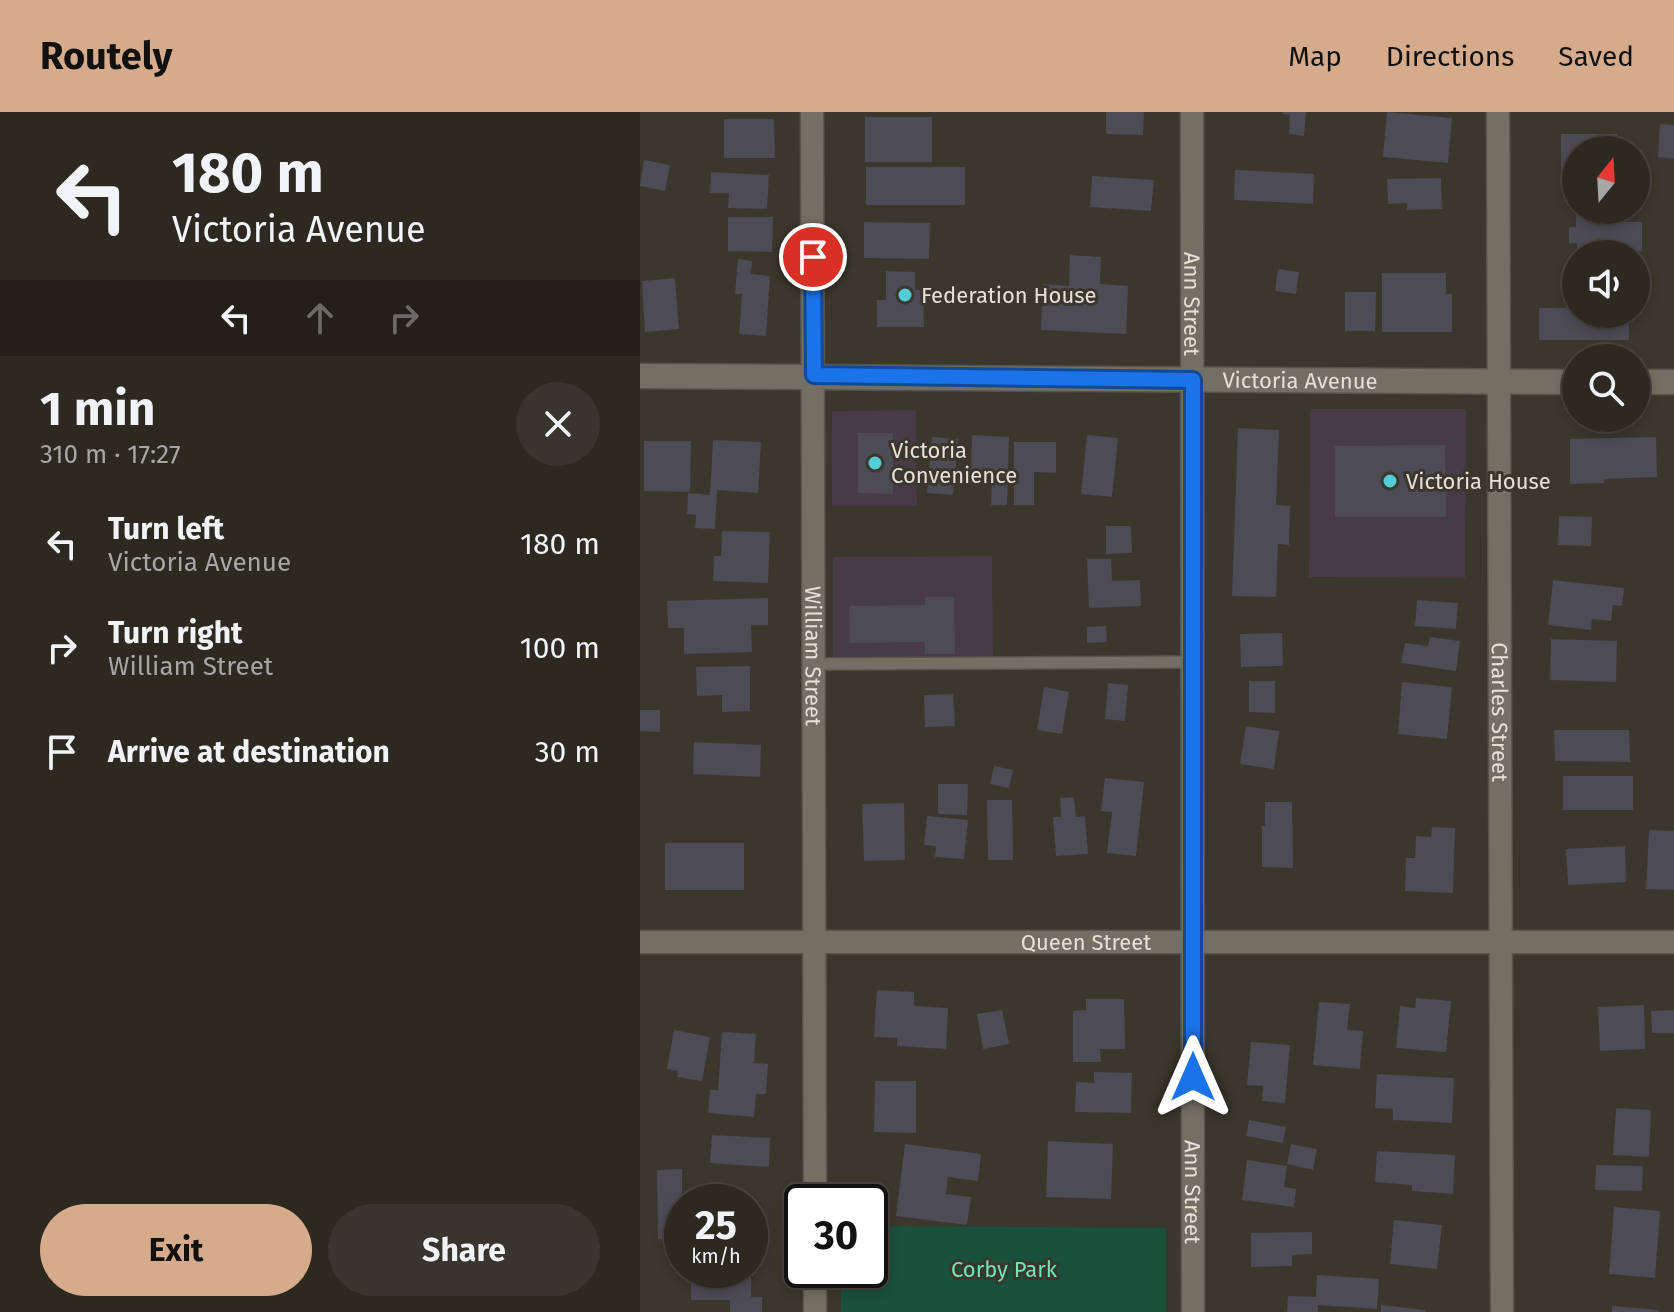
<!DOCTYPE html>
<html lang="en">
<head>
<meta charset="utf-8">
<style>
  body { margin:0; font-family:"Fira Sans",sans-serif; background:#38352e; color:#f1f3f6; height:100vh; display:flex; flex-direction:column; font-size:30px; white-space:nowrap }
  * { box-sizing:border-box; margin:0 }
  p { font-size:26px; color:#a6a6a5 }
  .icon { flex:none; width:44px; height:44px; fill:none; stroke:currentColor; stroke-width:2; stroke-linecap:round; stroke-linejoin:round }
  .map { position:relative; flex:1; overflow:hidden }
  .details { display:flex; flex-direction:column; background:#2c2921; width:640px }
  .details>* { flex:none }
  .guide { background:#2c2921; color:#f1f3f6; overflow:hidden }
  .needle { width:52px; rotate:18deg }
  .controls { position:absolute; left:922px; top:24px; display:grid; gap:16px }
  .controls a { display:grid; place-items:center; width:88px; height:88px; border-radius:50%; background:#2c2921; box-shadow:0 4px 12px #0003,0 0 0 2px #48453f; font-size:40px }
  .speed { position:absolute; left:24px; top:1072px; display:flex; gap:16px; font-size:40px; font-weight:700; text-align:center }
  .speed>* { display:grid; place-content:center; width:104px; height:104px; border-radius:50%; background:#2c2921; box-shadow:0 4px 12px #0003,0 0 0 2px #48453f; line-height:1 }
  .speed small { font-size:20px; font-weight:400 }
  .speed .limit { border:4px solid #111; border-radius:12px; background:#fff; color:#111 }
  .pin { position:absolute; display:grid; place-items:center; width:68px; height:68px; color:#fff; margin:-34px; border:4px solid #fff; border-radius:50%; box-shadow:0 2px 8px #0007 }
  .me { position:absolute; width:88px; margin:-44px; rotate:0deg; stroke-linejoin:round; filter:drop-shadow(0 0 6px #0008) }
  .turn { display:flex; align-items:center; gap:28px; height:168px; padding:0 40px; font-size:36px }
  .turn .icon { width:104px; height:104px; stroke-width:2.5 }
  .turn b { display:block; font-size:56px; line-height:68px }
  .lanes { display:flex; align-items:center; height:76px; padding:0 40px; background:#0003; justify-content:center; gap:40px; direction:ltr }
  .lanes .off { opacity:.35 }
  .round { display:grid; place-items:center; flex:none; width:84px; height:84px; border-radius:42px; background:#38352e }
  .headline { display:flex; align-items:center; justify-content:space-between; height:136px; padding:0 40px }
  h1 { font-size:48px; font-weight:700; line-height:60px }
  .action { display:flex; gap:16px; margin-top:auto; padding:16px 40px }
  .action a { flex:1; height:92px; border-radius:48px; background:#d6ab8b; color:#111; font-size:32px; font-weight:700; line-height:92px; text-align:center }
  .action a+a { background:#38352e; color:#f1f3f6 }
  ul { padding:0; list-style:none }
  li { display:flex; align-items:center; gap:24px; height:104px; padding:0 40px }
  li div { flex:1 }
  li b { display:block; font-size:30px }
  li em { font-style:normal }
  header { display:flex; align-items:center; gap:48px; box-sizing:border-box; height:112px; padding:0 40px; background:#d6ab8b; color:#111 }
  header strong { font-size:38px }
  nav { display:flex; gap:44px; margin-inline-start:auto; font-size:28px }
  main { display:flex; flex:1; min-height:0 }
  .map>svg:first-child { display:block }
  .commercial { fill:#483a47 }
  .green { fill:#1a513c }
  .building { fill:#4c4b56 }
  .lines { fill:none; stroke-linecap:round; stroke-linejoin:round }
  .lane-casing { stroke:#57554b; stroke-width:14 }
  .street-casing { stroke:#57554b; stroke-width:25 }
  .secondary-casing { stroke:#57554b; stroke-width:27 }
  .lane { stroke:#726f63; stroke-width:11 }
  .street { stroke:#726f63; stroke-width:22 }
  .secondary { stroke:#726f63; stroke-width:24 }
  .route-casing { stroke:#114b97; stroke-width:20 }
  .route { stroke:#1a73e8; stroke-width:14 }
  .poi-dot { fill:#52ccd6; stroke:#3a372c; stroke-width:3 }
  .labels { text-anchor:middle; stroke-width:6; stroke-linejoin:round; paint-order:stroke }
  .poi-label { font-size:22px; fill:#e3e1da; stroke:#3a372c; text-anchor:start }
  .street-label { font-size:22px; fill:#e3e1da; stroke:#3a372c }
  .park-label { font-size:22px; fill:#70e5b5; stroke:#3a372c }
</style>
</head>
<body>
<header>
<strong>Routely</strong>
<nav><a>Map</a><a>Directions</a><a>Saved</a></nav>
</header>
<main>
<section class="details">
<div class="guide">
<div class="turn"><svg class="icon" aria-label="left" viewBox="0 0 24 24"><path d="M17 20v-9H6M10 6l-5 5 5 5"/></svg><div><b>180 m</b>Victoria Avenue</div></div>
<div class="lanes"><svg class="icon" aria-label="left" viewBox="0 0 24 24"><path d="M17 20v-9H6M10 6l-5 5 5 5"/></svg><svg class="icon off" aria-label="ahead" viewBox="0 0 24 24"><path d="M12 20V5M6 11l6-6 6 6"/></svg><svg class="icon off" aria-label="right" viewBox="0 0 24 24"><path d="M7 20v-9h11M14 6l5 5-5 5"/></svg></div>
</div>
<div class="headline"><div><h1>1 min</h1><p>310 m · 17:27</p></div><a class="round"><svg class="icon" aria-label="close" viewBox="0 0 24 24"><path d="M6 6l12 12M18 6L6 18"/></svg></a></div>
<ul>
<li><svg class="icon" aria-label="left" viewBox="0 0 24 24"><path d="M17 20v-9H6M10 6l-5 5 5 5"/></svg><div><b>Turn left</b><p>Victoria Avenue</p></div><em>180 m</em></li>
<li><svg class="icon" aria-label="right" viewBox="0 0 24 24"><path d="M7 20v-9h11M14 6l5 5-5 5"/></svg><div><b>Turn right</b><p>William Street</p></div><em>100 m</em></li>
<li><svg class="icon" aria-label="arrive" viewBox="0 0 24 24"><path d="M6 21V4h12l-3 4 3 4H6"/></svg><div><b>Arrive at destination</b></div><em>30 m</em></li>
</ul>
<div class="action"><a>Exit</a><a>Share</a></div>
</section>
<div class="map">
<svg width="1034" height="1200" viewBox="0 0 1034 1200">
  <rect width="100%" height="100%" fill="#3a372c"/>
  <!-- commercial -->
  <g class="commercial">
    <polygon points="670,297 826,297 825,466 669,465"/>
    <polygon points="276,298 277,394 192,394 192,299"/>
    <polygon points="352,444 353,545 193,546 193,445"/>
  </g>
  <!-- green -->
  <polygon class="green" points="230,1114 526,1116 526,1200 201,1200 201,1158 230,1158"/>
  <!-- building -->
  <g class="building">
    <polygon points="466,0 504,0 503,23 466,22"/>
    <polygon points="643,0 666,0 664,24 649,22 650,3 643,2"/>
    <polygon points="747,0 812,6 808,51 743,45"/>
    <rect x="225" y="5" width="67" height="45"/>
    <polygon points="84,7 134,7 135,46 84,46"/>
    <polygon points="1020,12 1034,13 1034,47 1018,45"/>
    <polygon points="921,22 977,22 977,38 936,38 936,66 921,66"/>
    <polygon points="4,48 30,53 25,79 0,74"/>
    <rect x="226" y="55" width="99" height="38"/>
    <polygon points="595,58 674,62 673,92 594,88"/>
    <polygon points="71,60 129,63 127,97 88,96 89,81 70,81"/>
    <polygon points="452,64 514,68 511,99 450,95"/>
    <polygon points="801,66 802,97 767,98 767,91 748,92 747,67"/>
    <polygon points="936,98 966,98 966,110 1002,110 1002,139 937,142 937,131 929,131 929,115 936,115"/>
    <polygon points="88,105 133,105 132,140 88,139"/>
    <polygon points="224,110 290,111 289,147 224,146"/>
    <polygon points="430,143 461,145 460,172 488,174 486,222 401,218 403,172 429,174"/>
    <polygon points="98,147 112,149 111,162 130,164 126,224 99,222 102,182 95,182"/>
    <polygon points="638,157 659,160 656,182 635,179"/>
    <polygon points="246,159 275,160 275,178 283,178 284,215 237,215 237,188 246,188"/>
    <polygon points="742,161 806,161 806,182 812,182 812,220 742,220"/>
    <polygon points="35,166 39,217 5,220 2,169"/>
    <polygon points="705,180 736,180 735,219 705,219"/>
    <polygon points="899,196 936,196 936,202 989,202 989,228 899,228"/>
    <polygon points="598,316 639,318 636,393 650,394 649,433 638,432 636,485 592,484"/>
    <polygon points="218,321 253,321 253,382 218,381"/>
    <polygon points="332,323 369,325 367,393 351,393 352,363 331,362"/>
    <polygon points="447,323 478,326 472,385 441,382"/>
    <polygon points="292,325 318,327 313,383 287,381"/>
    <polygon points="1016,325 1017,365 964,367 964,371 930,372 930,327"/>
    <polygon points="73,328 121,330 118,381 77,378 75,417 55,416 56,403 47,402 48,381 70,383"/>
    <polygon points="4,329 51,329 50,380 4,379"/>
    <polygon points="374,330 416,330 416,361 394,360 394,393 374,393"/>
    <polygon points="805,333 806,405 695,405 695,334"/>
    <polygon points="919,404 952,405 951,434 918,433"/>
    <polygon points="466,414 491,414 492,441 466,442"/>
    <polygon points="82,419 130,420 128,471 73,469 74,444 81,444"/>
    <polygon points="447,447 471,447 472,469 500,468 501,494 449,496"/>
    <polygon points="913,468 984,476 982,494 973,493 971,509 952,507 951,518 908,513"/>
    <polygon points="285,485 314,485 315,542 285,542 285,530 210,531 209,494 285,493"/>
    <polygon points="128,486 128,513 111,513 112,540 44,542 44,516 28,516 27,489"/>
    <polygon points="777,488 818,491 816,517 775,514"/>
    <polygon points="466,514 467,530 447,531 447,515"/>
    <polygon points="642,521 643,554 601,555 600,522"/>
    <polygon points="790,525 820,529 816,559 761,551 765,531 788,534"/>
    <polygon points="911,527 977,529 976,570 910,568"/>
    <polygon points="110,554 110,599 82,600 82,583 57,584 56,555"/>
    <polygon points="609,569 635,569 635,601 609,600"/>
    <polygon points="762,570 812,575 807,627 758,622"/>
    <polygon points="468,571 488,573 485,609 465,607"/>
    <polygon points="404,575 429,580 422,622 397,618"/>
    <polygon points="313,582 315,614 285,615 284,583"/>
    <polygon points="0,598 20,598 20,620 0,619"/>
    <polygon points="606,614 639,619 634,657 600,652"/>
    <polygon points="914,618 989,618 990,650 915,649"/>
    <polygon points="54,630 121,633 120,665 53,662"/>
    <polygon points="354,654 373,658 369,676 350,672"/>
    <rect x="923" y="664" width="70" height="34"/>
    <polygon points="465,666 504,670 496,744 467,741 472,700 461,699"/>
    <polygon points="298,672 328,672 327,703 298,702"/>
    <polygon points="434,685 436,705 445,704 448,742 416,744 413,705 421,705 420,686"/>
    <polygon points="347,688 372,688 373,748 348,748"/>
    <polygon points="625,690 652,690 653,756 622,755 622,714 625,714"/>
    <polygon points="264,691 265,748 224,749 222,692"/>
    <polygon points="287,704 328,708 324,747 295,745 296,734 284,733"/>
    <polygon points="792,715 815,716 813,781 765,779 766,746 775,746 776,724 791,725"/>
    <polygon points="1009,718 1034,719 1034,778 1006,777"/>
    <rect x="25" y="731" width="79" height="47"/>
    <polygon points="985,734 986,770 928,773 926,737"/>
    <polygon points="237,878 274,880 274,894 308,896 306,937 257,934 257,926 234,925"/>
    <polygon points="776,886 811,889 806,940 756,936 760,894 775,896"/>
    <polygon points="446,887 484,887 485,937 460,937 461,950 433,950 433,899 446,898"/>
    <polygon points="679,890 710,892 707,918 723,919 720,957 673,953"/>
    <polygon points="1004,893 1005,937 960,939 958,895"/>
    <polygon points="362,898 369,932 343,937 337,902"/>
    <polygon points="1034,898 1034,921 1012,921 1011,899"/>
    <polygon points="34,918 70,925 62,969 37,965 38,959 27,957"/>
    <polygon points="82,920 116,922 114,951 128,952 126,982 116,982 114,1005 68,1001 70,978 78,978"/>
    <polygon points="611,930 650,933 645,991 622,989 623,974 607,973"/>
    <polygon points="454,960 492,961 491,1001 435,1000 436,970 454,971"/>
    <polygon points="737,962 814,966 812,1011 753,1008 753,997 735,996"/>
    <polygon points="235,969 276,969 276,1021 234,1020"/>
    <polygon points="976,996 1011,998 1009,1045 973,1043"/>
    <polygon points="609,1008 646,1015 643,1031 606,1024"/>
    <polygon points="72,1023 130,1026 129,1055 70,1051"/>
    <polygon points="408,1029 473,1032 471,1087 406,1085"/>
    <polygon points="265,1032 341,1042 338,1069 308,1065 306,1082 331,1085 327,1113 256,1104"/>
    <polygon points="651,1032 677,1037 673,1058 647,1052"/>
    <polygon points="737,1039 815,1043 813,1082 772,1079 772,1073 735,1070"/>
    <polygon points="607,1048 647,1054 644,1075 656,1077 654,1095 602,1088"/>
    <polygon points="956,1053 1003,1054 1002,1079 955,1078"/>
    <polygon points="42,1057 42,1126 18,1127 17,1058"/>
    <polygon points="974,1095 1020,1099 1015,1166 969,1162"/>
    <polygon points="754,1108 802,1113 797,1157 750,1152"/>
    <polygon points="672,1120 672,1142 652,1143 652,1154 611,1155 611,1121"/>
    <polygon points="51,1158 111,1158 111,1185 122,1185 122,1200 90,1200 90,1188 51,1188"/>
    <polygon points="677,1163 739,1167 737,1197 678,1193 678,1200 647,1200 648,1184 676,1185"/>
    <polygon points="741,1193 785,1198 785,1200 741,1200"/>
    <polygon points="972,1194 1019,1198 1019,1200 972,1200"/>
  </g>
  <g class="lines">
    <!-- lane casing -->
    <g class="lane-casing">
      <polyline id="lane" points="174,552 553,550"/>
    </g>
    <!-- street casing -->
    <g class="street-casing">
      <g id="street">
        <path id="s1" d="M172 0 175 1090"/>
        <path id="s2" d="M552 0 553 1200"/>
        <path id="s3" d="M858 0 862 1200"/>
        <path id="s4" d="M0 830H1034"/>
        <polyline points="175,1158 175,1200"/>
      </g>
    </g>
    <!-- secondary casing -->
    <g class="secondary-casing">
      <g id="secondary">
        <path id="s5" d="M0 264 936 270"/>
        <polyline points="996,270 1034,270"/>
      </g>
    </g>
    <!-- lane -->
    <use href="#lane" class="lane"/>
    <!-- street -->
    <use href="#street" class="street"/>
    <!-- secondary -->
    <use href="#secondary" class="secondary"/>
  </g>
  <g class="lines">
    <!-- route casing -->
    <g class="route-casing">
      <polyline id="route" points="173,145 174,263 553,268 553,965"/>
    </g>
    <!-- route -->
    <use href="#route" class="route"/>
  </g>
  <!-- markers -->
  <g class="poi-dot">
    <circle cx="265" cy="183" r="8"/>
    <circle cx="235" cy="351" r="8"/>
    <circle cx="750" cy="369" r="8"/>
  </g>
  <g class="labels">
    <!-- poi labels -->
    <g class="poi-label">
      <text x="281" y="191">Federation House</text>
      <text x="251" y="346">Victoria<tspan x="251" dy="25">Convenience</tspan></text>
      <text x="766" y="377">Victoria House</text>
    </g>
    <!-- street labels -->
    <g class="street-label">
      <text dy="8" stroke="none"><textPath href="#s2" startOffset="192">Ann Street</textPath></text>
      <text dy="8" stroke="none"><textPath href="#s5" startOffset="660">Victoria Avenue</textPath></text>
      <text dy="8" stroke="none"><textPath href="#s1" startOffset="544">William Street</textPath></text>
      <text dy="8" stroke="none"><textPath href="#s3" startOffset="600">Charles Street</textPath></text>
      <text dy="8" stroke="none"><textPath href="#s4" startOffset="446">Queen Street</textPath></text>
      <text dy="8" stroke="none"><textPath href="#s2" startOffset="1080">Ann Street</textPath></text>
    </g>
    <!-- park labels -->
    <g class="park-label">
      <text x="364" y="1165">Corby Park</text>
    </g>
  </g>
</svg>
<div class="controls">
<a><svg class="needle" viewBox="-14 -14 28 28"><path d="M0-13l5 13h-10z" fill="#e53935"/><path d="M0 13l5-13h-10z" fill="#a6a6a5"/></svg></a>
<a><svg class="icon" aria-label="sound" viewBox="0 0 24 24"><path d="M4 9h4l5-4v14l-5-4H4zM17 9q2 3 0 6"/></svg></a>
<a><svg class="icon" aria-label="search" viewBox="0 0 24 24"><circle cx="10" cy="10" r="6"/><path d="M15 15l6 6"/></svg></a>
</div>
<div class="speed"><div>25<small>km/h</small></div><div class="limit">30</div></div>
<div class="pin" style="left:173px;top:145px;background:#d93025"><svg class="icon" aria-label="arrive" viewBox="0 0 24 24"><path d="M6 21V4h12l-3 4 3 4H6"/></svg></div>
<svg class="me" style="left:553px;top:965px" viewBox="-20 -20 40 40"><path d="M0-17L14 15 0 8-14 15z" fill="#1a73e8" stroke="#fff" stroke-width="4"/></svg>
</div>
</main>
</body>
</html>
